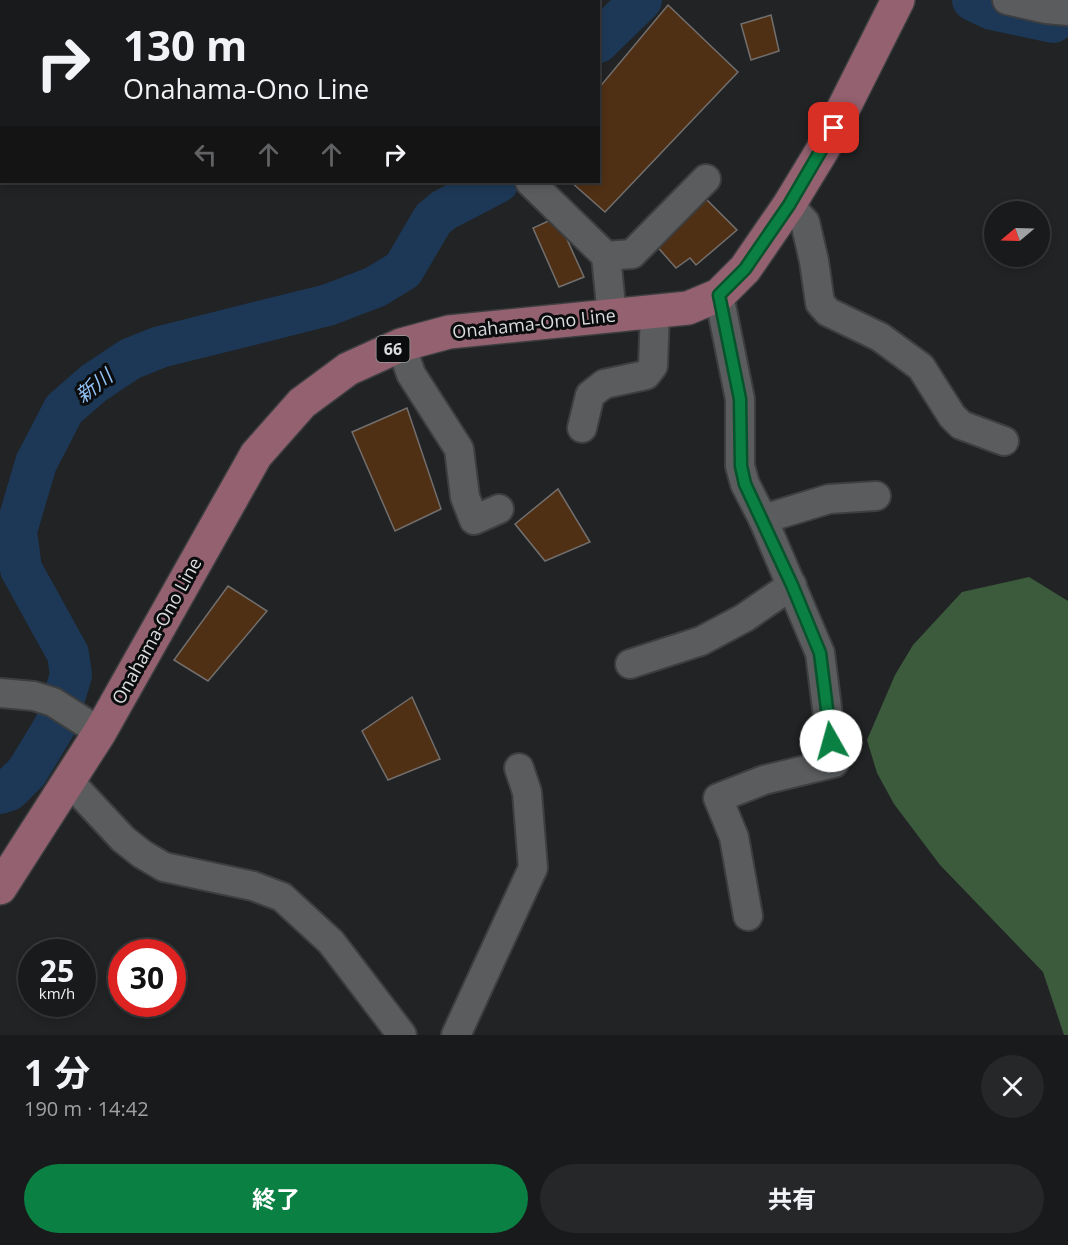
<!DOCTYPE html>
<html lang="ja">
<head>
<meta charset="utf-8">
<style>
  body { margin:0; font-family:"Open Sans","Noto Sans JP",sans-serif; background:#262728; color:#f1f3f6; height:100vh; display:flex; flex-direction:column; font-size:22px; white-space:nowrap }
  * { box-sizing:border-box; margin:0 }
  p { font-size:20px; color:#9fa1a3 }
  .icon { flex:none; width:33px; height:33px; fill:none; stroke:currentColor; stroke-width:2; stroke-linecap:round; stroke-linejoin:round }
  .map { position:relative; height:1035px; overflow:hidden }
  .drawer { display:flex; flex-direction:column; background:#191a1b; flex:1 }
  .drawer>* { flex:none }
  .guide { position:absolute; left:0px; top:0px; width:600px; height:183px; box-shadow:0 3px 9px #0003,0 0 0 2px #37383a; background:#191a1b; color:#f1f3f6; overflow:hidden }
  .needle { width:39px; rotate:251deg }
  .tools { position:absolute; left:984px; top:201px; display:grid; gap:12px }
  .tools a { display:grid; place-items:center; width:66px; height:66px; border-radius:50%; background:#191a1b; box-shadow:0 3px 9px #0003,0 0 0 2px #37383a; font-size:30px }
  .speed { position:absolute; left:18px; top:939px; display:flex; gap:12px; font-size:30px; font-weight:700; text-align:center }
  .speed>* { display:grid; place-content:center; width:78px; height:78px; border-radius:50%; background:#191a1b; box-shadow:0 3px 9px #0003,0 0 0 2px #37383a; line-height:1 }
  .speed small { font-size:15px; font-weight:400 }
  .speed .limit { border:9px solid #d22; background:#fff; color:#111 }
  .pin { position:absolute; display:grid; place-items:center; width:51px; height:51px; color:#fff; margin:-26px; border-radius:12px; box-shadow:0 3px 9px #0006 }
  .me { position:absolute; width:66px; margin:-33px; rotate:353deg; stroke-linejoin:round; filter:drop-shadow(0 0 4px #0008) }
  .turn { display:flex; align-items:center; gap:21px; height:126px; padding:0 24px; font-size:27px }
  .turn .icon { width:78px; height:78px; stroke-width:2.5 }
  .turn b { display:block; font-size:42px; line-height:51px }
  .lanes { display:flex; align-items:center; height:57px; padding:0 24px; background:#0003; justify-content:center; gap:30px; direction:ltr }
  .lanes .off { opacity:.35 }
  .round { display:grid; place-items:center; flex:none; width:63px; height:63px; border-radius:32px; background:#262728 }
  .summary { display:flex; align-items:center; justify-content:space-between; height:102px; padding:0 24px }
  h1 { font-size:36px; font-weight:700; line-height:45px }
  .action { display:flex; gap:12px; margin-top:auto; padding:12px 24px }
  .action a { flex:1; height:69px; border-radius:36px; background:#0b8043; color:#fff; font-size:24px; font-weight:700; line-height:69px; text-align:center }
  .action a+a { background:#262728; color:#f1f3f6 }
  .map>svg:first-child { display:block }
  .forest { fill:#3c5b3c }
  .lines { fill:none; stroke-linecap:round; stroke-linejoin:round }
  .river { stroke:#1d3856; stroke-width:42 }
  .building { fill:#503014; stroke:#726f6e; stroke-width:1.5 }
  .minor-casing { stroke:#3d3e40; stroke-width:32 }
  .major-casing { stroke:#3d3e40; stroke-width:36 }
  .minor { stroke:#5a5c5e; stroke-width:28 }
  .major { stroke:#93616f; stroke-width:33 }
  .route-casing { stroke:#07532c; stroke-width:15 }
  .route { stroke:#0b8043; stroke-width:10 }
  .labels { text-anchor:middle; stroke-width:6; stroke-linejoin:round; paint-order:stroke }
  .shield { fill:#0b0c0d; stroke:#9d9e9f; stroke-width:1.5 }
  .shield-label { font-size:16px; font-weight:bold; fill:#dbdcdd }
  .street-label { font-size:18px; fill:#dbdcdd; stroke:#0b0c0d }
  .water-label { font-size:20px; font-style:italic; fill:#93c4fa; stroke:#0b0c0d }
</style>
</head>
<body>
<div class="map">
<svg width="1068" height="1035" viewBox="0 0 1068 1035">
  <rect width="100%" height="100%" fill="#212324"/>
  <!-- forest -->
  <polygon class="forest" points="1029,577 1068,601 1068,1035 1064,1035 1043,972 940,865 894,804 877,773 867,740 895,675 913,645 962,592"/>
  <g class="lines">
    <!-- river -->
    <g class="river">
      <polyline points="973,0 992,9 1053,22"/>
      <polyline points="598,42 641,0"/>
      <polyline points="0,793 9,790 27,772 56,724 71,675 68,654 21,569 16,531 36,463 64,409 94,383 130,359 160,347 328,305 375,287 403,270 433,219 444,210 498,182"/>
    </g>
  </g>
  <!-- building -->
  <g class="building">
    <polygon points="434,0 575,0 433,2"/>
    <polygon points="668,5 738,72 605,212 571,182 598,182 598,89"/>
    <polygon points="771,15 779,51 751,60 741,24"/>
    <polygon points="705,198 737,230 696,265 690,258 676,268 654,243"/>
    <polygon points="557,217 584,277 559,287 533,228"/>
    <polygon points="407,408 441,509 395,531 352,432"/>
    <polygon points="558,489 590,542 545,561 515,524"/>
    <polygon points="228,586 267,611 208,681 174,660"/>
    <polygon points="412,697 440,759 388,780 362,731"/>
  </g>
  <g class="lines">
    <!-- minor casing -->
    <g class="minor-casing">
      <g id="minor">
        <polyline points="1007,0 1046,9 1068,11"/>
        <polyline points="409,2 411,0"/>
        <polyline points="530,182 606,256 632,254 706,179"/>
        <polyline points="789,205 805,222 814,261 820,303 828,312 880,337 921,367 952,416 961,425 1004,441"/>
        <polyline points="606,256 612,316"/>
        <polyline points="719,295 740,399 740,466 745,484 763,519 829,499 876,496"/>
        <polyline points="401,345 411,374 459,449 465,497 474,520 499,509"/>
        <polyline points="582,428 590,395 604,384 646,375 653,366 655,313"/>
        <polyline points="630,664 701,641 744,618 792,585"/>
        <polyline points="0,693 34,696 53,702 100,732"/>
        <polyline points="69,781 123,839 142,854 164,867 253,886 282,897 331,942 402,1035"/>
        <polyline points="748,916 734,837 718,798 764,780 834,763 820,653 763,519"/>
        <polyline points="456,1035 533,868 527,792 519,768"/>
      </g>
    </g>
    <!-- major casing -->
    <g class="major-casing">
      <polyline id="major" points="0,888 100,732 256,455 302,403 348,369 401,345 449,332 688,308 719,295 745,269 789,205 823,149 898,0"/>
    </g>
    <!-- minor -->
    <use href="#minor" class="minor"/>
    <!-- major -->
    <use href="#major" class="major"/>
  </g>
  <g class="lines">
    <!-- route casing -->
    <g class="route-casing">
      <polyline id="route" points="831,741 820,653 792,585 745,484 741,466 740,399 719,295 745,269 789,205 834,128"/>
    </g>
    <!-- route -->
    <use href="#route" class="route"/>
  </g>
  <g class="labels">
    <!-- shield labels -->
    <rect class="shield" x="376.5" y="336" width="33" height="26" rx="4.5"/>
    <g class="shield-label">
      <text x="393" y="355">66</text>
    </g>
    <!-- street labels -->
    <g class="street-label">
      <text transform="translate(534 324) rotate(-6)" y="6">Onahama-Ono Line</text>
      <text transform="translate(157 631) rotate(-61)" y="6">Onahama-Ono Line</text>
    </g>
    <!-- water labels -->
    <g class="water-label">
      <text transform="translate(94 386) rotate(-38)" y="7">新川</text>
    </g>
  </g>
</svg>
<div class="tools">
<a><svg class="needle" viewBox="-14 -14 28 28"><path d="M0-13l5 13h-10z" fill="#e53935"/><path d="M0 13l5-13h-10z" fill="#9fa1a3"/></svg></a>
</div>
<div class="speed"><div>25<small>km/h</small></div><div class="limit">30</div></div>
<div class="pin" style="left:834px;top:128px;background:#d93025"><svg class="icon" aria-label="arrive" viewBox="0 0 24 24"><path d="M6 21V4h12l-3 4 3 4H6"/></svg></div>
<svg class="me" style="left:831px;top:741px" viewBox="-20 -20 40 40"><circle r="19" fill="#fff"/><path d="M0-13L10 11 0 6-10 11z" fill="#0b8043"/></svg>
<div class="guide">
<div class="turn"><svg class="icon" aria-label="right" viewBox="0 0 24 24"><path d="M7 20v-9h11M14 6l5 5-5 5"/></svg><div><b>130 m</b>Onahama-Ono Line</div></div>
<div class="lanes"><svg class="icon off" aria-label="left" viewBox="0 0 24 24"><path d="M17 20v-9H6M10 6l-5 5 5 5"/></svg><svg class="icon off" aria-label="ahead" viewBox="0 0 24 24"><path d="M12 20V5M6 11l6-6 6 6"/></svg><svg class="icon off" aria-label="ahead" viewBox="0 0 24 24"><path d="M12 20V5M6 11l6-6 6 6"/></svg><svg class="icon" aria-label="right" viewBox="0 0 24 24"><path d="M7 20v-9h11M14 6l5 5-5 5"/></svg></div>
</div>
</div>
<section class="drawer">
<div class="summary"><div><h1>1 分</h1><p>190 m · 14:42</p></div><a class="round"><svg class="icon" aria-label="close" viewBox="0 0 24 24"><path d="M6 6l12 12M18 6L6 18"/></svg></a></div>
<div class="action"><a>終了</a><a>共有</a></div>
</section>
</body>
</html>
